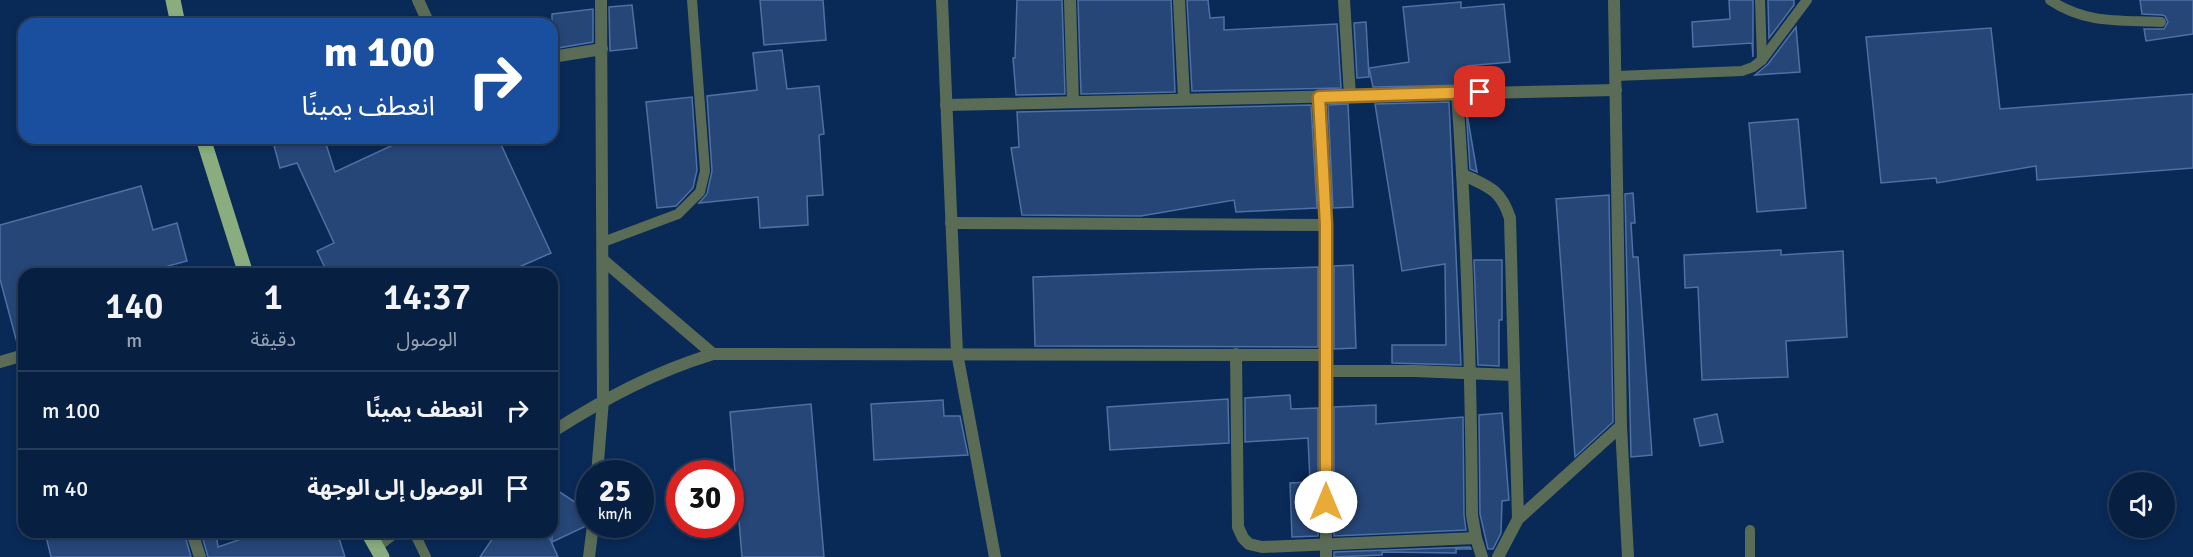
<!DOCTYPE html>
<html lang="ar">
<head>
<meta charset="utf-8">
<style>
  body { margin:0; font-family:Signika,"Noto Sans Arabic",sans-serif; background:#102748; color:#f1f3f6; direction:rtl; height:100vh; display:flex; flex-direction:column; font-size:22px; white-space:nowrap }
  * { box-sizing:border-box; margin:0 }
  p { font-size:20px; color:#98a2b1 }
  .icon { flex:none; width:33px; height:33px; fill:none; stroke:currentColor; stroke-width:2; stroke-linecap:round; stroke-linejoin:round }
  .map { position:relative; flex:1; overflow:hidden; direction:ltr }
  .details { position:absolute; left:18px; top:268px; width:540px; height:270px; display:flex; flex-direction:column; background:#071f41; border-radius:18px; box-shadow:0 3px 9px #0003,0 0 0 2px #283d5a; direction:rtl }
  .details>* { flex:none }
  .top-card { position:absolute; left:18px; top:18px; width:540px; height:126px; border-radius:18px; box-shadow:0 3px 9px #0003,0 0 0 2px #283d5a; direction:rtl; background:#1a4fa0; color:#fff; overflow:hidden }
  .tools { position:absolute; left:2109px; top:472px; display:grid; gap:12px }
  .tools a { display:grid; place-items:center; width:66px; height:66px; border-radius:50%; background:#071f41; box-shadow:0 3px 9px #0003,0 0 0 2px #283d5a; font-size:30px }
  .speed { position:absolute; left:576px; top:460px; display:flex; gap:12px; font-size:30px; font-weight:700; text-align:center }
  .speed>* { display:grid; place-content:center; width:78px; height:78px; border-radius:50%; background:#071f41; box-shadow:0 3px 9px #0003,0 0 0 2px #283d5a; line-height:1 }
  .speed small { font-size:15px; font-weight:400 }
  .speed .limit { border:9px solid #d22; background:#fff; color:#111 }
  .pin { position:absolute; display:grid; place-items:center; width:51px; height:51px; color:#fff; margin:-26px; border-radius:12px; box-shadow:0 3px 9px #0006 }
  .me { position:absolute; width:66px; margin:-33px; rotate:0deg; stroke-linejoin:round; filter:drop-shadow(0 0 4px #0008) }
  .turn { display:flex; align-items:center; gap:21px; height:126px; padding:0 24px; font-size:27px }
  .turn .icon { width:78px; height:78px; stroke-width:2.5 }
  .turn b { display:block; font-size:42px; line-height:51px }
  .eta { display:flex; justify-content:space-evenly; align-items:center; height:102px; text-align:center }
  .eta b { font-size:36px; font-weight:600; line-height:42px }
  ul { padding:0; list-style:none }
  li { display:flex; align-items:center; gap:18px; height:78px; padding:0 24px; border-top:2px solid #283d5a }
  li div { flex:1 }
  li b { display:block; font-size:22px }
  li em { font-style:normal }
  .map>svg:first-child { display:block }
  .building { fill:#264677; stroke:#4e70a5; stroke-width:1.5 }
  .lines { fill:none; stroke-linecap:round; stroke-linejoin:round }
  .lane { stroke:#5a6c55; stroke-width:10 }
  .street { stroke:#5a6c55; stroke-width:12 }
  .primary { stroke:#89ad7e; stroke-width:15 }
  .route-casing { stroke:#976f24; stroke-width:15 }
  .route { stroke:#e9ab38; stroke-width:10 }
</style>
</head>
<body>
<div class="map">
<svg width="2193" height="557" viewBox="0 0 2193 557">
  <rect width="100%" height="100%" fill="#092957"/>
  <!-- building -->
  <g class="building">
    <polygon points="760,0 823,0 826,40 764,45"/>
    <polygon points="1017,0 1062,0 1065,94 1016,95 1013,58 1015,58"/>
    <polygon points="1078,0 1171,0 1175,92 1081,94"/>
    <polygon points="1187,0 1208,0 1210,18 1224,17 1224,30 1337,24 1341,88 1192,91"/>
    <polygon points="1729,0 1753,0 1753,57 1752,43 1693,47 1692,22 1730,19"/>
    <polygon points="1768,0 1794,0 1794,5 1769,38"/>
    <polygon points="2140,0 2193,0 2193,34 2146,41 2144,29 2164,29 2168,22 2165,16 2162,15 2142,14"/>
    <polygon points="1461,2 1461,8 1504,4 1510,62 1467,66 1469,85 1373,87 1369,68 1409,62 1403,7"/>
    <polygon points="632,5 637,48 610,51 609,7"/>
    <polygon points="593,9 593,42 552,49 552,14"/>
    <polygon points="1366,22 1369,77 1357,78 1354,23"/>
    <polygon points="1796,27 1800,72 1755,75 1768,64"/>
    <polygon points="1991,28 2000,109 2193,94 2193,168 2037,180 2036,166 1937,183 1936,178 1881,183 1866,37"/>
    <polygon points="782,50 787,89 819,86 824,134 819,135 823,195 807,196 808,225 760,228 758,197 699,203 707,194 712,171 707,96 757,90 753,53"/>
    <polygon points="692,97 697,170 693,188 676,206 657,208 646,102"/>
    <polygon points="1449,102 1461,365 1392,363 1392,345 1446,345 1445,264 1402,271 1375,104"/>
    <polygon points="1348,104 1353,207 1333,208 1328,105"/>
    <polygon points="1311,105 1317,208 1236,212 1234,200 1141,216 1022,215 1011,148 1019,147 1017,112"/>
    <polygon points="1466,108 1477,172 1470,169"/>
    <polygon points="1798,119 1806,208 1757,212 1749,123"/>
    <polygon points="272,138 324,138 335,172 408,138 498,138 551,253 503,274 328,274 317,251 334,243 297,163 280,168"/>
    <polygon points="141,186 153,230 177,223 187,261 168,266 170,274 24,274 24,342 17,343 0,279 0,225"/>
    <polygon points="1633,193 1635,223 1631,223 1633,257 1638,257 1652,455 1631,457 1625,194"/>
    <polygon points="1609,195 1613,422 1575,457 1556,199"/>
    <polygon points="1781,250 1781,255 1843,251 1847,337 1786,341 1788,377 1702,380 1698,287 1685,288 1684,255"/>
    <polygon points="1474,260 1502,260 1502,320 1499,320 1499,366 1478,365"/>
    <polygon points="1353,265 1356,348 1334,349 1334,266"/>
    <polygon points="1318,267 1318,347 1035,346 1033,277"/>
    <polygon points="1290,395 1291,409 1318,408 1318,536 1292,537 1290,483 1310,482 1308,438 1245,442 1245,398"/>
    <polygon points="1228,399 1229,443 1110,450 1107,407"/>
    <polygon points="943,400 944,416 960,416 968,455 874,460 871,404"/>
    <polygon points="811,404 824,557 742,557 730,412"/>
    <polygon points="1376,405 1376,424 1463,417 1464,515 1466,530 1334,536 1334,407"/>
    <polygon points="1502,413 1509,500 1502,501 1501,533 1493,549 1488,549 1480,514 1479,415"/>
    <polygon points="1717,414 1723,442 1700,446 1694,419"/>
    <polygon points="552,487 590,512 590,518 586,521 584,527 552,542"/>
    <polygon points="45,532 184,532 191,557 51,557"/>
    <polygon points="201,532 216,532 218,547 262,532 337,532 345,557 208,557"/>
    <polygon points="497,532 547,532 558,557 480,557"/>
    <polygon points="1470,547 1471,549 1456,549 1456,553 1382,552 1382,555 1334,557 1334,552"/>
  </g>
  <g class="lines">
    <!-- lane -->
    <g class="lane">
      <polyline points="1760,0 1762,60"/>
      <path d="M2050 0C2086 24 2119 20 2161 22"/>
      <polyline points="1616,76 1742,71 1753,67 1762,60 1807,0"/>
      <polyline points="603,242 678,214 700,192 705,171 692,0"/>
      <polyline points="1750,530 1750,557"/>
      <polyline points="414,532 426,557"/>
    </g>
    <!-- street -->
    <g class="street">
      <polyline points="418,0 429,24"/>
      <polyline points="942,0 957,353 995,557"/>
      <polyline points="1070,0 1073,102"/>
      <polyline points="1179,0 1184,98"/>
      <polyline points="1344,0 1350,96"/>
      <polyline points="1614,0 1621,426 1628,557"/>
      <polyline points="552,57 602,49"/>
      <path d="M1457 93C1467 233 1471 374 1472 515L1476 538 1482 557"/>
      <polyline points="1319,97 1326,225 1326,557"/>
      <polyline points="946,105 1616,90"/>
      <path d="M1462 174C1488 187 1500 188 1510 218L1518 519"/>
      <polyline points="951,223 1326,225"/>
      <polyline points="603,260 713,354"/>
      <polyline points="1236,354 1238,527 1243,538 1249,544 1262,547 1476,538"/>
      <polyline points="0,362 24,355"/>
      <polyline points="1325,371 1415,371 1513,375"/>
      <path d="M552 432C604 399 654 372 713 354L1325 355"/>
      <polyline points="597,474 603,400 601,0"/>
      <polyline points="192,532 200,557"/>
      <polyline points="376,547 395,532"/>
      <polyline points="589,557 593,525"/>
      <polyline points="1498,557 1518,519 1621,426"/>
    </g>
    <!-- primary -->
    <g class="primary">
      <polyline points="173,0 178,24"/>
      <polyline points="203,138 246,274"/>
      <polyline points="368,532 382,557"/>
    </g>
  </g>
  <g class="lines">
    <!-- route casing -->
    <g class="route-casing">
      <polyline id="route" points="1326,502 1326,225 1319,97 1480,92"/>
    </g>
    <!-- route -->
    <use href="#route" class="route"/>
  </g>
</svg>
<div class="tools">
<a><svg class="icon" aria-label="sound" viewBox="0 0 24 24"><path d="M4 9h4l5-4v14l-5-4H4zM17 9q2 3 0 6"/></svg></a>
</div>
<div class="speed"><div>25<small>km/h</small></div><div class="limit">30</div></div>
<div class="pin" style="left:1480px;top:92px;background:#d93025"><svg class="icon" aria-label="arrive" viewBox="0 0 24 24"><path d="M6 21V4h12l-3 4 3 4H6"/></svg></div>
<svg class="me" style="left:1326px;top:502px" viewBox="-20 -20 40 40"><circle r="19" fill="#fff"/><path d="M0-13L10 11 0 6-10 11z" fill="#e9ab38"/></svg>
<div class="top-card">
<div class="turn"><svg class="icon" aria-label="right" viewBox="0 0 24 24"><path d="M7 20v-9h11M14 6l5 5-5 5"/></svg><div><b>100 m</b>انعطف يمينًا</div></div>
</div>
<section class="details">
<div class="eta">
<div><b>14:37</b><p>الوصول</p></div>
<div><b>1</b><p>دقيقة</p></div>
<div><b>140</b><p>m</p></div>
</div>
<ul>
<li><svg class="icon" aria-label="right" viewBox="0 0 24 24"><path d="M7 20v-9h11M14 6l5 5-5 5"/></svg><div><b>انعطف يمينًا</b></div><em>100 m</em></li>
<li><svg class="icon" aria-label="arrive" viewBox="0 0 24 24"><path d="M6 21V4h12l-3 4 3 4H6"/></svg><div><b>الوصول إلى الوجهة</b></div><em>40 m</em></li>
</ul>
</section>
</div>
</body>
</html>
